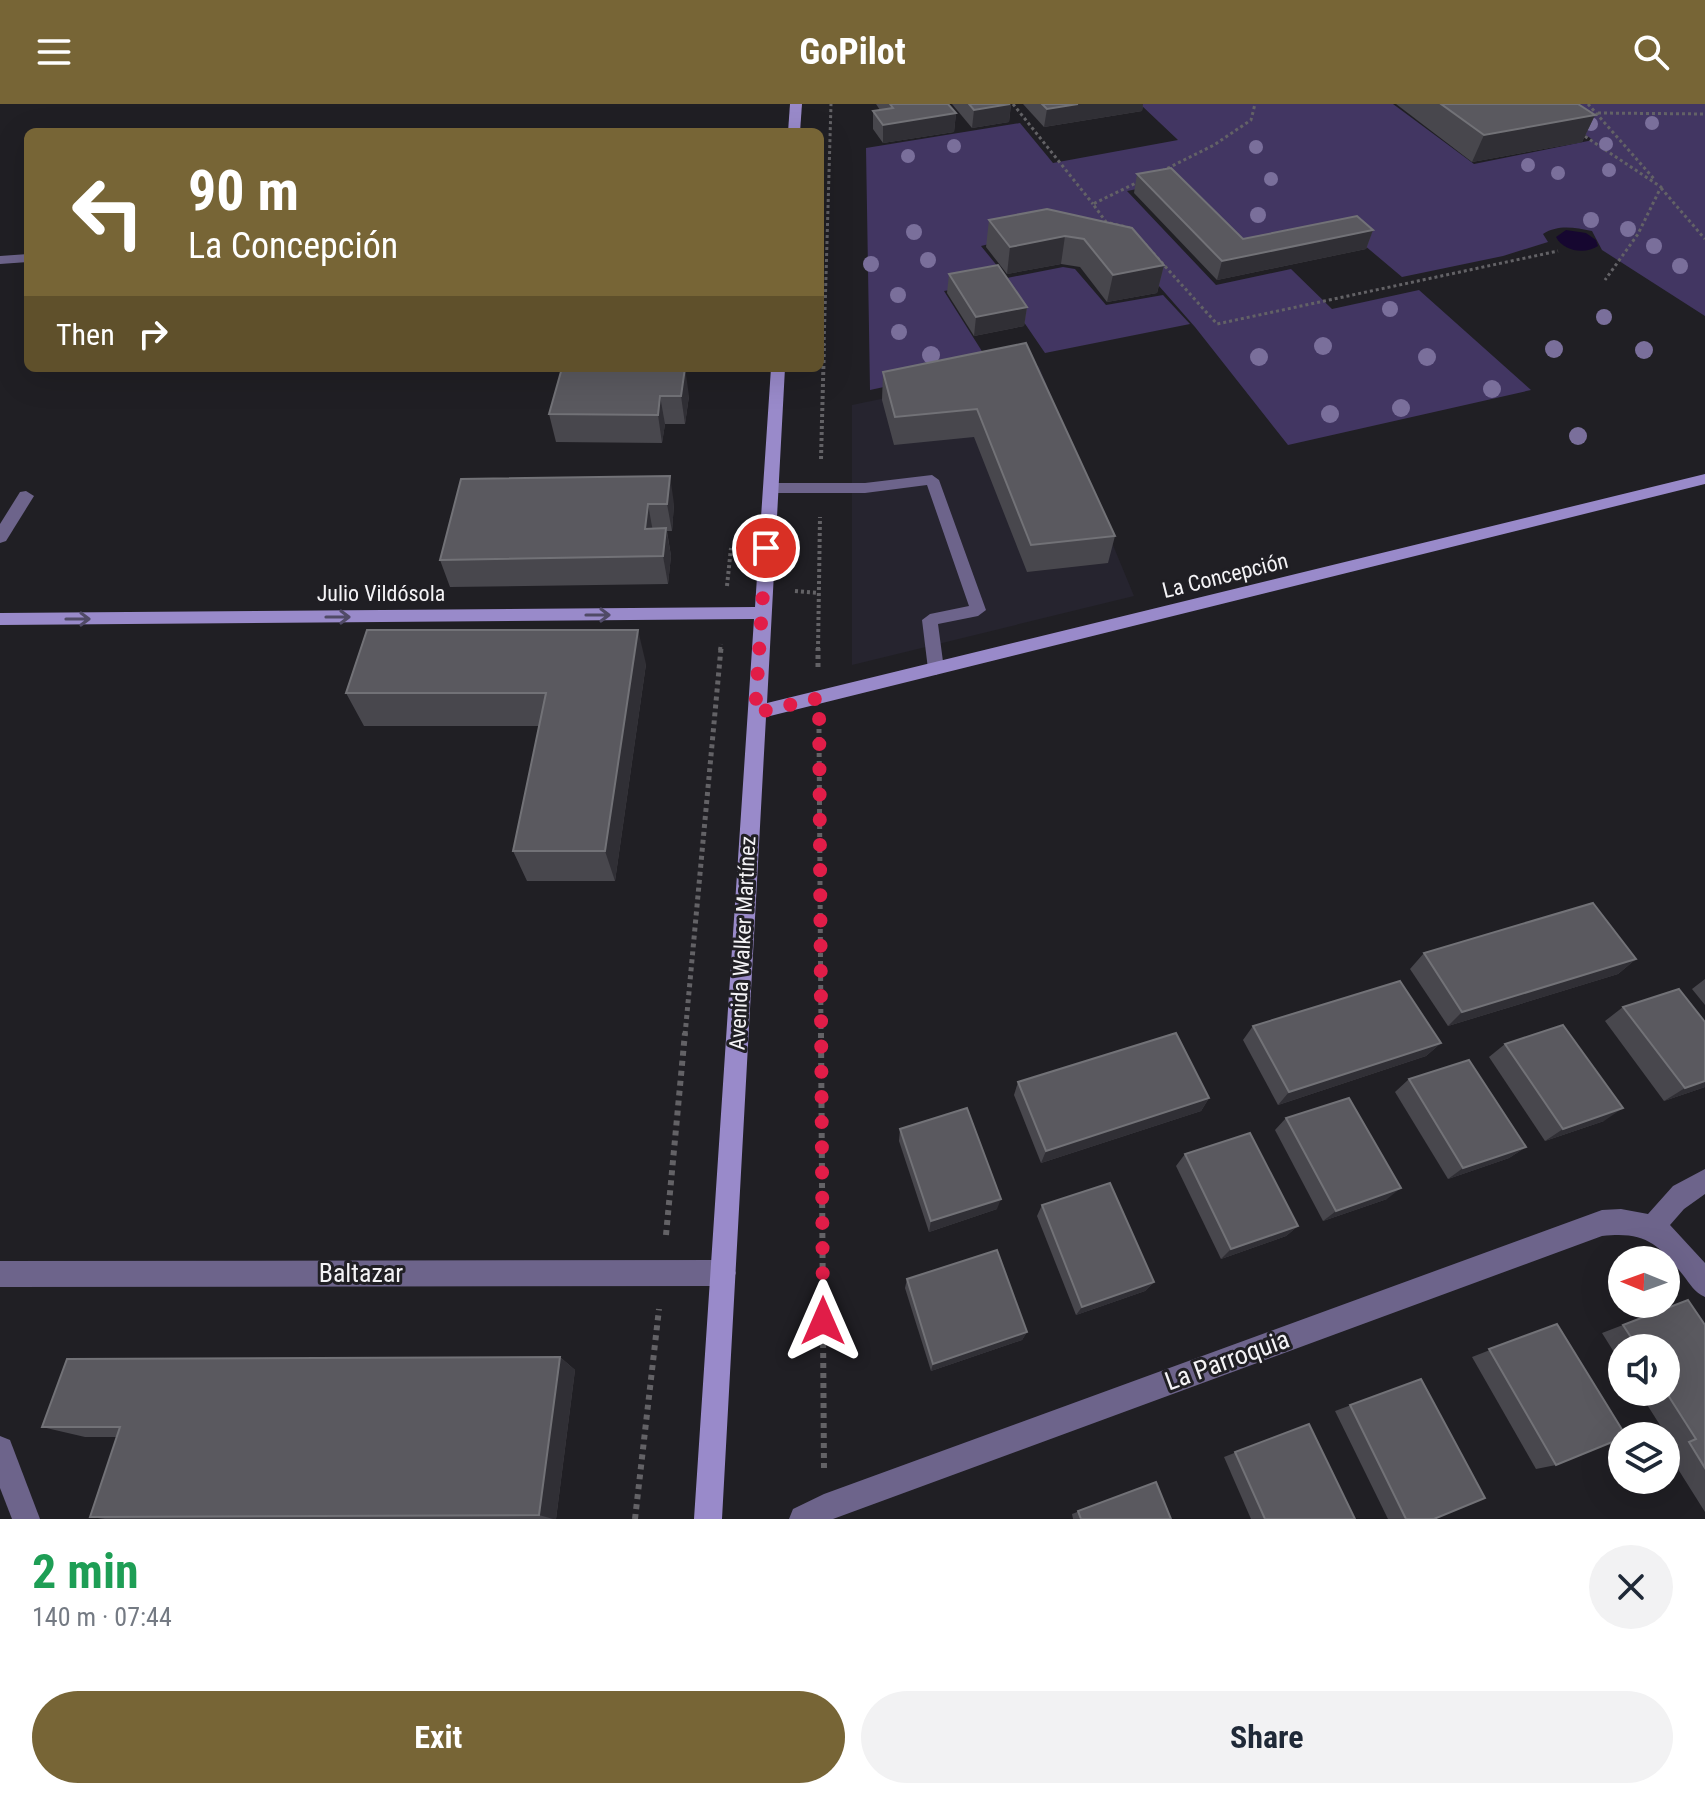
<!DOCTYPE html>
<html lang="en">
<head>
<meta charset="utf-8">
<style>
  body { margin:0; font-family:"Roboto Condensed",sans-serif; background:#f2f2f3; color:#1f2937; height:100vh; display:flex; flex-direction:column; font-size:30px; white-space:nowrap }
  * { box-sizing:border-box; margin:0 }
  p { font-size:26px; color:#747a83 }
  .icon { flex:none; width:44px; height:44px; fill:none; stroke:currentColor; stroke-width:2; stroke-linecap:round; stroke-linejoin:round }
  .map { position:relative; height:1415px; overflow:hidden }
  .details { display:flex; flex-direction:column; background:#fff; flex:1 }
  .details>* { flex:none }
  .hud { position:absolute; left:24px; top:24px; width:800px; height:244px; border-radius:12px; box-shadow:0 8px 32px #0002; background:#776536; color:#fff; overflow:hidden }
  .needle { width:52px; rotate:271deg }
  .fabs { position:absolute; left:1608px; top:1142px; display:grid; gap:16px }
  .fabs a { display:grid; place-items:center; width:72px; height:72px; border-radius:50%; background:#fff; box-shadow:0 8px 32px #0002; font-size:40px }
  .pin { position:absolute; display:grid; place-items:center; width:68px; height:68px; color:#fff; margin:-34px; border:4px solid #fff; border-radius:50%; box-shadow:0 2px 8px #0007 }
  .me { position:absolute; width:88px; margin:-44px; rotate:0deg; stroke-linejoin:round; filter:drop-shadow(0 0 6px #0008) }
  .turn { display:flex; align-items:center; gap:28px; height:168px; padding:0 32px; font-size:36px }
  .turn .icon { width:104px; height:104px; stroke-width:2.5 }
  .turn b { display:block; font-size:56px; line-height:68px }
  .then { display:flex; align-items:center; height:76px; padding:0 32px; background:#0003; gap:16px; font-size:30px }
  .round { display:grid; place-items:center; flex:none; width:84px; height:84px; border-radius:42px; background:#f2f2f3 }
  .overview { display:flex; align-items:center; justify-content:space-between; height:136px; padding:0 32px }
  h1 { font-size:48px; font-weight:700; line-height:60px; color:#1e9e55 }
  .cta { display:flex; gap:16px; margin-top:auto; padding:16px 32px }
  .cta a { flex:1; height:92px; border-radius:48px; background:#776536; color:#fff; font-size:32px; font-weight:700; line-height:92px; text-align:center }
  .cta a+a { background:#f2f2f3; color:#1f2937 }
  header { display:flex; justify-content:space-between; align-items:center; height:104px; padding:0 32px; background:#776536; color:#fff; font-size:36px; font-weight:700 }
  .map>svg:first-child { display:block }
  .built { fill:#26242f }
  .green { fill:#423662 }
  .water { fill:#160730 }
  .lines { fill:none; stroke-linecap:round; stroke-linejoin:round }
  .path-far3 { stroke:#636266; stroke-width:3; stroke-dasharray:3 3; stroke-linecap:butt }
  .path-far2 { stroke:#636266; stroke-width:4; stroke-dasharray:3 3; stroke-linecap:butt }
  .path-far1 { stroke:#636266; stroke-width:5; stroke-dasharray:4 4; stroke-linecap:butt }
  .path { stroke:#636266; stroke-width:6; stroke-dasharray:5 5; stroke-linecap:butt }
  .lane { fill:#6d648b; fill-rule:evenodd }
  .street { fill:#6d648b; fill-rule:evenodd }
  .secondary { fill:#998aca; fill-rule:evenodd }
  .tree { fill:#7a6f9b }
  .wall { fill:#48474d }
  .shaded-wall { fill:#302f35 }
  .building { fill:#5a595f; stroke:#727277; stroke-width:2 }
  .oneway { stroke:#504a66 }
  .route { stroke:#e11d48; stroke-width:14; stroke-dasharray:0 25.2 }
  .labels { text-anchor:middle; stroke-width:6; stroke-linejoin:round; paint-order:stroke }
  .street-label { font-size:22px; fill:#f4f3f6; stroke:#201f24 }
  .near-street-label { font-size:26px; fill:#f4f3f6; stroke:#201f24 }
</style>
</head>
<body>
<header><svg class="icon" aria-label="menu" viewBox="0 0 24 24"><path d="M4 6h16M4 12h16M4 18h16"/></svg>GoPilot<svg class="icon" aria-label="search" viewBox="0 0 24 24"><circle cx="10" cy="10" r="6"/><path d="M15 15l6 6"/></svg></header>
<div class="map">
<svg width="1705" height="1415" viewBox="0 0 1705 1415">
  <rect width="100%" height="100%" fill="#201f24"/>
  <!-- built -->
  <polygon class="built" points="1039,262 1134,492 852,561 852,301"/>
  <!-- green -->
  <path class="green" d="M1140 0H1393L1474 60 1593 36 1541 0H1705V212L1602 146 1592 127C1575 124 1559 120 1543 130L1548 138 1503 152 1402 173 1351 130 1239 150 1167 79 1127 87 1216 181 1291 165 1332 205 1419 186 1531 286 1288 341 1195 223 1130 149 1041 127 981 142 1007 174 1063 163 1075 165 1106 201 1163 191 1190 220 1045 249 996 177 944 187 990 260 870 286 866 44 1020 19 1053 59 1178 36Z"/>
  <!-- water -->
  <path class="water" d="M1566 126 1586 129 1596 136 1598 142C1585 151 1563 147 1556 133Z"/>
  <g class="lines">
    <!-- path-far3 -->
    <g class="path-far3">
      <polyline points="1013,0 1093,100"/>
      <polyline points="1588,0 1655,76"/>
      <polyline points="1598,9 1705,10"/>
      <polyline points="1580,29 1661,83 1638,130 1605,176"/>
      <polyline points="1162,67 1214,41 1251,16 1255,0"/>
      <polyline points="1661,84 1705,135"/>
      <polyline points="1130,124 1106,118 1093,100 1138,78"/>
      <polyline points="1145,140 1217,220 1558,147"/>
      <polyline points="824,242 831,0"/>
    </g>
    <!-- path-far2 -->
    <g class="path-far2">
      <polyline points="821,355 824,240"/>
      <polyline points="727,482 731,444"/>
      <polyline points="795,487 818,489"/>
      <polyline points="720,546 721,540"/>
      <polyline points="818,546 820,413"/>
    </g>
    <!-- path-far1 -->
    <g class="path-far1">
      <polyline points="818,563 818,544"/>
      <polyline points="819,625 821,931"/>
      <polyline points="685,931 721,544"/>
    </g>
    <!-- path -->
    <g class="path">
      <polyline points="821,929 824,1367"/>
      <polyline points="666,1131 685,929"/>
      <polyline points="635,1415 659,1205"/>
    </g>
    <!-- lane -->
    <polygon class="lane" points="932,371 939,376 986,506 978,512 938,520 944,565 936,571 928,565 922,516 930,510 969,502 927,381 865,389 770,389 763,384 770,379 865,379"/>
    <!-- street -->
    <g class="street">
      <polygon points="28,150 28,158 0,160 0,152"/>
      <polygon points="26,387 34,392 6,437 0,439 0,420 20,388"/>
      <path d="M1705 1065V1090L1684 1105 1670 1121 1705 1159V1193C1694 1188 1690 1180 1683 1171 1658 1139 1644 1127 1602 1132L833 1415H789L793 1405 824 1390 1602 1106 1621 1105 1648 1110 1673 1082Z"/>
      <polygon points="723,1156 732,1160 736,1169 732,1178 723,1182 0,1183 0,1157"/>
      <polygon points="0,1332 10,1336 40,1415 12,1415 0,1384"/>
    </g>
    <!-- secondary -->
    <g class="secondary">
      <polygon points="790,0 802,0 800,28 788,28"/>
      <polygon points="771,264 785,264 767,599 1705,370 1705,380 766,613 722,1415 694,1415 754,515 0,521 0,509 755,503"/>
    </g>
  </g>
  <!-- trees -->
  <g class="tree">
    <circle cx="1652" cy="19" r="7"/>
    <circle cx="1591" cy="20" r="7"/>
    <circle cx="1606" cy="40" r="7"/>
    <circle cx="954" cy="42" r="7"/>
    <circle cx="1256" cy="43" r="7"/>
    <circle cx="908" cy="52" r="7"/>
    <circle cx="1528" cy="61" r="7"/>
    <circle cx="1609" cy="66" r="7"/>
    <circle cx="1558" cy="69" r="7"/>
    <circle cx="1271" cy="75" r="7"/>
    <circle cx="1258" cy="111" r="8"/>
    <circle cx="1591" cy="116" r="8"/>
    <circle cx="1628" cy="125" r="8"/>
    <circle cx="914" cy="128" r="8"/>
    <circle cx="1654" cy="142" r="8"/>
    <circle cx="928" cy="156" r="8"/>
    <circle cx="871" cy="160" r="8"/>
    <circle cx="1680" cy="162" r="8"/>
    <circle cx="898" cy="191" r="8"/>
    <circle cx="1390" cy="205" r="8"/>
    <circle cx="1604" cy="213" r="8"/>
    <circle cx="899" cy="228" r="8"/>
    <circle cx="1323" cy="242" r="9"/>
    <circle cx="1554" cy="245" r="9"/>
    <circle cx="1644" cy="246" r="9"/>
    <circle cx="931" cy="251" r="9"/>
    <circle cx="1259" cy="253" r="9"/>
    <circle cx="1427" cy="253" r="9"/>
    <circle cx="1492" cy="285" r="9"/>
    <circle cx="1401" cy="304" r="9"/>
    <circle cx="1330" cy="310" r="9"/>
    <circle cx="1578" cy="332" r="9"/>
  </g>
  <!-- wall -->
  <g class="wall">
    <polygon points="876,0 948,0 956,9 954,28 883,39 873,25 873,7 880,6"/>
    <polygon points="952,0 1011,0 1009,18 972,24"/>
    <polygon points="1023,0 1143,0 1142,7 1044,23"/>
    <polygon points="1396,0 1578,0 1595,11 1582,38 1472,58"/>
    <polygon points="1137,70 1243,135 1373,126 1366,145 1217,176 1134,89"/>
    <polygon points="1047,105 1164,161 1157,189 1107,198 1080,163 1061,160 1007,170 986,143 989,116"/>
    <polygon points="949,170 1027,203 1024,222 974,232 947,189"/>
    <polygon points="1026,239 1115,432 1108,459 1027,468 974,333 894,341 882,296 883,268"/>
    <polygon points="592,266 689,292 685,320 665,320 662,339 556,338 549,310"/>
    <polygon points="461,375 674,400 672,427 667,427 671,452 668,480 450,483 440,456"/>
    <polygon points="646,560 615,777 527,777 513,747 539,622 364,622 346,589"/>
    <polygon points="1424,849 1636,855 1618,870 1448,922 1410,865"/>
    <polygon points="1705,875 1705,901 1692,885"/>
    <polygon points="1623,903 1705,918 1705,983 1664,997 1605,917"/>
    <polygon points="1253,922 1441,939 1426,952 1278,1001 1243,936"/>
    <polygon points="1505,940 1604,1017 1545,1037 1489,953"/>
    <polygon points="1409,975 1526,1043 1509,1054 1448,1075 1395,988"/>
    <polygon points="1018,978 1209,994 1201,1007 1041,1059 1014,991"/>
    <polygon points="1286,1014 1387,1095 1323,1117 1275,1026"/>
    <polygon points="900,1025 997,1105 929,1128 899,1037"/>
    <polygon points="1185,1050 1298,1122 1286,1132 1221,1155 1176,1062"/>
    <polygon points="1042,1101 1154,1178 1145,1187 1076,1211 1037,1112"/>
    <polygon points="907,1175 1027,1228 1022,1236 931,1267 905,1184"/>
    <polygon points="1688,1196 1705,1221 1705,1408 1666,1346 1666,1342 1672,1340 1639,1288 1666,1288 1666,1244 1622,1244 1622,1261 1602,1229"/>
    <polygon points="1557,1220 1556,1361 1536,1365 1472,1253"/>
    <polygon points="560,1253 575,1266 556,1415 105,1415 90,1413 117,1333 85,1333 42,1323"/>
    <polygon points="1421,1275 1434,1415 1388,1415 1335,1307"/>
    <polygon points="1309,1320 1355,1415 1251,1415 1224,1353"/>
    <polygon points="1156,1378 1171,1415 1073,1415 1072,1410"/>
  </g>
  <!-- shaded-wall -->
  <g class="shaded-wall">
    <polygon points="1011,0 1009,18 972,24 974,6"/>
    <polygon points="1078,0 1143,0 1142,7 1044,23 1047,5"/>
    <polygon points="956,9 954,28 883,39 883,21"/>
    <polygon points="1595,11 1582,38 1472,58 1484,31"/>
    <polygon points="1373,126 1366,145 1217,176 1222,157"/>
    <polygon points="1065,132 1061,160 1007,170 1010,143"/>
    <polygon points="1164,161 1157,189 1107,198 1113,171"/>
    <polygon points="1027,203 1024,222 974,232 976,213"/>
    <polygon points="685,264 689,292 685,320 681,292"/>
    <polygon points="660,292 665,320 662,339 658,311"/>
    <polygon points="670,372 674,400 672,427 667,400"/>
    <polygon points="648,400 653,428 645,425"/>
    <polygon points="666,424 671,452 668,480 663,452"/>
    <polygon points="638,526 646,560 615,777 605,747"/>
    <polygon points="1636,855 1618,870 1448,922 1462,908"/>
    <polygon points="1441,939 1426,952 1278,1001 1289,988"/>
    <polygon points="1705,977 1705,983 1664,997 1685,984"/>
    <polygon points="1209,994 1201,1007 1041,1059 1046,1047"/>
    <polygon points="1623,1004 1604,1017 1545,1037 1563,1025"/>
    <polygon points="1526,1043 1509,1054 1448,1075 1463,1064"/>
    <polygon points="1401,1084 1387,1095 1323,1117 1336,1107"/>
    <polygon points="1001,1095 997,1105 929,1128 931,1117"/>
    <polygon points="1298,1122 1286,1132 1221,1155 1231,1145"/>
    <polygon points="1154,1178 1145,1187 1076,1211 1082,1203"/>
    <polygon points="1027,1228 1022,1236 931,1267 933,1260"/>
    <polygon points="560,1253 575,1266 556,1415 553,1415 539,1411"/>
  </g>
  <!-- building -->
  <g class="building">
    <polygon points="890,0 948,0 956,9 883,21 873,7 893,4"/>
    <polygon points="969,0 1010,0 974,6"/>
    <polygon points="1042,0 1078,0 1047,5"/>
    <polygon points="1441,0 1578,0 1595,11 1484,31"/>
    <polygon points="1171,64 1243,135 1357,112 1373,126 1222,157 1137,70"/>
    <polygon points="1047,105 1132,124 1164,161 1113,171 1084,135 1065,132 1010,143 989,116"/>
    <polygon points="998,161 1027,203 976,213 949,170"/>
    <polygon points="1026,239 1115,432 1031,441 977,305 895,313 883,268"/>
    <polygon points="562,264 591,264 592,266 685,264 681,292 660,292 658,311 549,310"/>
    <polygon points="670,372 667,400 648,400 645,425 666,424 663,452 440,456 461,375"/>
    <polygon points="367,526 638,526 605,747 513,747 546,589 346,589"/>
    <polygon points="1593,799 1636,855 1462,908 1424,849"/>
    <polygon points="1400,877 1441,939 1289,988 1253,922"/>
    <polygon points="1679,885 1705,918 1705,977 1685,984 1623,903"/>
    <polygon points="1563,921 1623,1004 1563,1025 1505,940"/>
    <polygon points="1176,929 1209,994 1046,1047 1018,978"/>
    <polygon points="1469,956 1526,1043 1463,1064 1409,975"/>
    <polygon points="1349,994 1401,1084 1336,1107 1286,1014"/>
    <polygon points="967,1004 1001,1095 931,1117 900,1025"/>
    <polygon points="1250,1029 1298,1122 1231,1145 1185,1050"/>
    <polygon points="1110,1079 1154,1178 1082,1203 1042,1101"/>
    <polygon points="997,1146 1027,1228 933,1260 907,1175"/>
    <polygon points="1688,1196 1705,1221 1705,1364 1689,1338 1696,1335 1666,1288 1666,1244 1638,1244 1623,1221"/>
    <polygon points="1557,1220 1626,1332 1622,1332 1622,1334 1556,1361 1489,1245"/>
    <polygon points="560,1253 539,1411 90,1413 120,1323 42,1323 67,1255"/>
    <polygon points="1421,1275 1485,1394 1434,1415 1406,1415 1350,1301"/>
    <polygon points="1309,1320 1355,1415 1265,1415 1235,1348"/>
    <polygon points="1156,1378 1171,1415 1081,1415 1078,1407"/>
  </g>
  <!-- one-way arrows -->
  <defs><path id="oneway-shaft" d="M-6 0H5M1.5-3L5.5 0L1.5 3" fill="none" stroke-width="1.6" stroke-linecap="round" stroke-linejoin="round" transform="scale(2)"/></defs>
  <g class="oneway">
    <use href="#oneway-shaft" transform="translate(598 511)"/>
    <use href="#oneway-shaft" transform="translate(338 513)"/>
    <use href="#oneway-shaft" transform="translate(78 515)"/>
  </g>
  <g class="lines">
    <!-- route -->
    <polyline class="route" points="766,444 755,609 819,594 823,1217"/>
  </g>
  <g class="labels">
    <!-- street labels -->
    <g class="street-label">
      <text transform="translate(1225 471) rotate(-14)" y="8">La Concepción</text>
      <text x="381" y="497">Julio Vildósola</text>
      <text transform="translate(742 839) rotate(-87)" y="8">Avenida Walker Martínez</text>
    </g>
    <!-- near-street labels -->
    <g class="near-street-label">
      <text x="361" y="1178">Baltazar</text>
      <text transform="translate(1227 1256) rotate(-20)" y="9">La Parroquia</text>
    </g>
  </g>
</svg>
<div class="fabs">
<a><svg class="needle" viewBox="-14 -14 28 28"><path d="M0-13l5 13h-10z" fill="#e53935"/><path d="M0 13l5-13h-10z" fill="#747a83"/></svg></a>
<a><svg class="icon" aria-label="sound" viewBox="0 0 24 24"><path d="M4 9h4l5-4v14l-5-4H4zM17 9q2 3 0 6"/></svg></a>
<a><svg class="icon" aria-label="layers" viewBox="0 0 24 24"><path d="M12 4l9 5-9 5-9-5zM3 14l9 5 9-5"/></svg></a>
</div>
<div class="pin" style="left:766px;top:444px;background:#d93025"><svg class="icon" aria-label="arrive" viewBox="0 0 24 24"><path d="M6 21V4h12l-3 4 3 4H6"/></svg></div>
<svg class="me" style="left:823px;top:1217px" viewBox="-20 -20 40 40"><path d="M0-17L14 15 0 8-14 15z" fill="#e11d48" stroke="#fff" stroke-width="4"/></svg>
<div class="hud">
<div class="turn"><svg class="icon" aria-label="left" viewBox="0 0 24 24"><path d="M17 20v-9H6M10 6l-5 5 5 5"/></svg><div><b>90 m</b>La Concepción</div></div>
<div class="then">Then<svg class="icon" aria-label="right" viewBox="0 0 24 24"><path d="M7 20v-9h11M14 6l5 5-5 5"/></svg></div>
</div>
</div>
<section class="details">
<div class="overview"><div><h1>2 min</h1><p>140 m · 07:44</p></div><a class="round"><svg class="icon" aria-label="close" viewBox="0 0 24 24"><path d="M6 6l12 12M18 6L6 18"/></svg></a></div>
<div class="cta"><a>Exit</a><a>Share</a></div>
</section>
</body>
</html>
